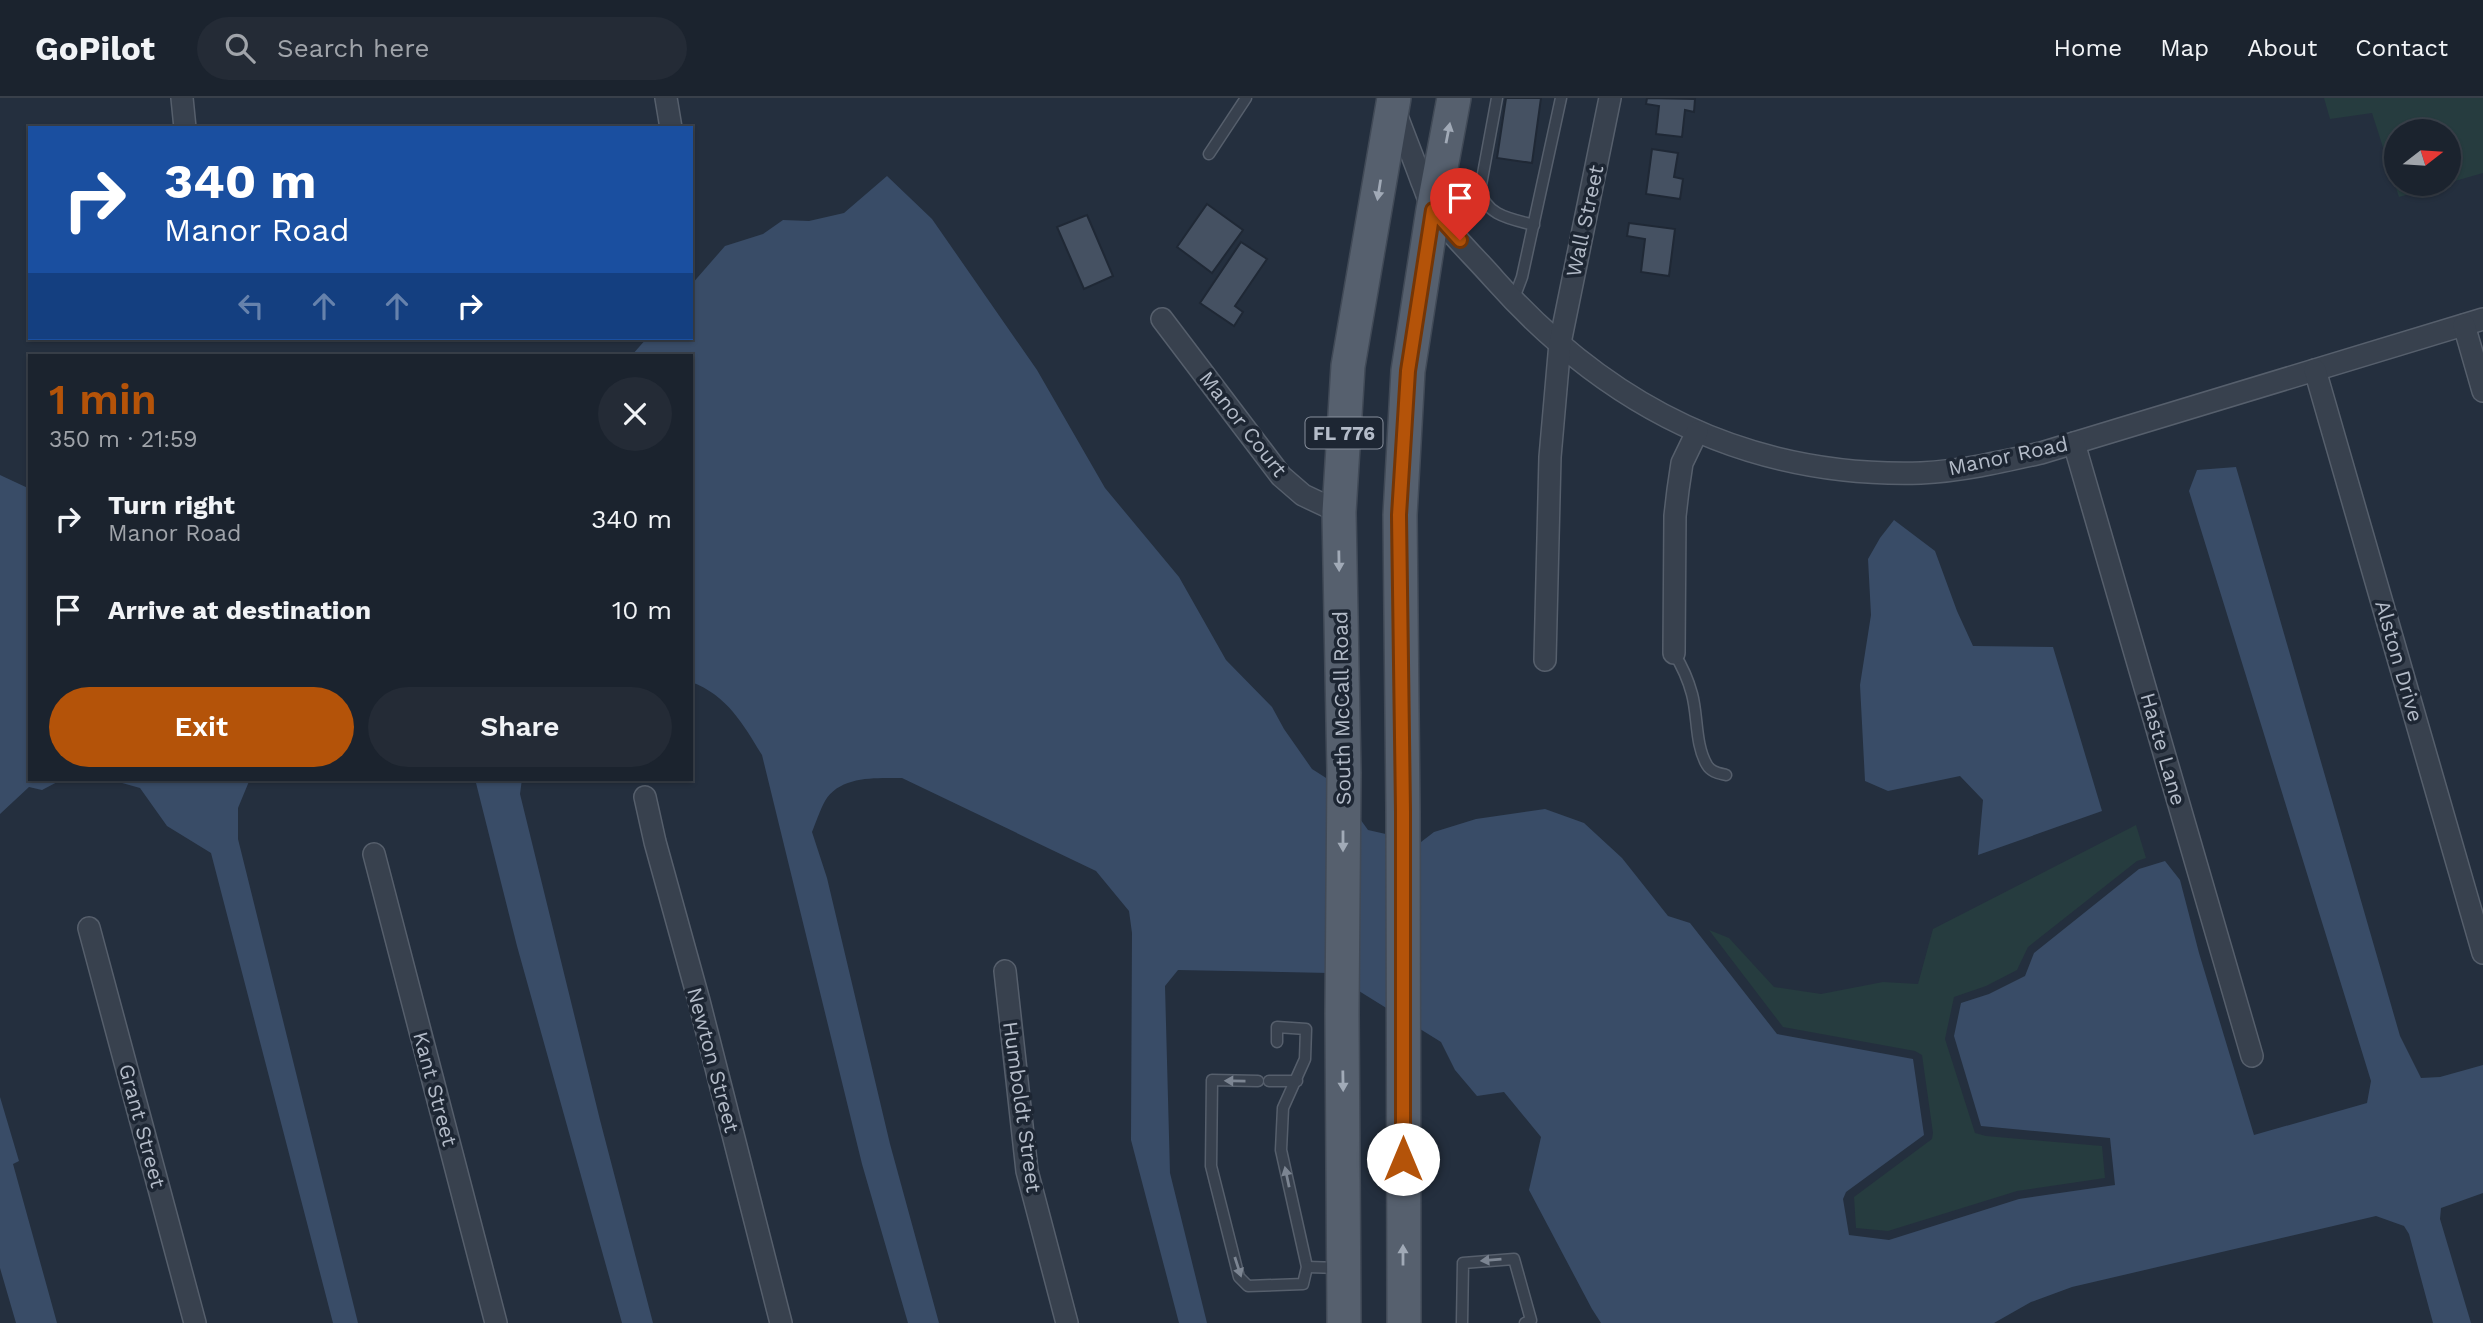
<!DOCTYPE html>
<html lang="en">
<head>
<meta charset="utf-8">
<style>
  body { margin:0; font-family:"Work Sans",sans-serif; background:#242b36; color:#f1f3f6; height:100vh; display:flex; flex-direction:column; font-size:26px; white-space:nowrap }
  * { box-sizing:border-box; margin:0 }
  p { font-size:23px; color:#a0a4aa }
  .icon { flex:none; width:38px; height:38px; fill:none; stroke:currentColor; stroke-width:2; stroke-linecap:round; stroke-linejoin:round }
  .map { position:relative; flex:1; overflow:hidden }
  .details { position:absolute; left:28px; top:256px; width:665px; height:427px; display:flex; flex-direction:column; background:#1b232e; border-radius:0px; box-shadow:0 2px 5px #0004,0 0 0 2px #39404a }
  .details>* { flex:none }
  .banner { position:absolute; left:28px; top:28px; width:665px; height:214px; border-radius:0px; box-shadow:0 2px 5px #0004,0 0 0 2px #39404a; background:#1a4fa0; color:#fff; overflow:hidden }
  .needle { width:46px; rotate:73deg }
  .controls { position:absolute; left:2384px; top:21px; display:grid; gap:14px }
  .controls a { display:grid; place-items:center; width:77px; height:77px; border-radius:50%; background:#1b232e; box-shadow:0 2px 5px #0004,0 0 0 2px #39404a; font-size:35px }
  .pin { position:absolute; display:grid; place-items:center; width:60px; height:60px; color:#fff; margin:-72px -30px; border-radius:50% 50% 50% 0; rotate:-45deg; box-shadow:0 0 7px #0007 }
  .pin .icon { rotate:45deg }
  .me { position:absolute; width:77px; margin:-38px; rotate:0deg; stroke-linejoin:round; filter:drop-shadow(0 0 5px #0008) }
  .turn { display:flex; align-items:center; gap:24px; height:147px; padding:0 21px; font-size:32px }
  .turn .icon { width:91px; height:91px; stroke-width:2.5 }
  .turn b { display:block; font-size:49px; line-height:60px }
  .lanes { display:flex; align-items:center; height:66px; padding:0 21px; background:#0003; justify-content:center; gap:35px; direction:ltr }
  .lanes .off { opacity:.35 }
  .round { display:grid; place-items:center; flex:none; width:74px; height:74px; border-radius:37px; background:#242b36 }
  .head { display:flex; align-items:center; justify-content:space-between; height:119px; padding:0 21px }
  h1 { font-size:42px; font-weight:600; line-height:52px; color:#b45309 }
  .action { display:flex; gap:14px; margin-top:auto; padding:14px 21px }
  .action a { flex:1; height:80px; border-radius:42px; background:#b45309; color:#fff; font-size:28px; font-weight:600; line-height:80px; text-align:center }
  .action a+a { background:#242b36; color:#f1f3f6 }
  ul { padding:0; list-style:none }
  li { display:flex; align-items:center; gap:21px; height:91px; padding:0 21px }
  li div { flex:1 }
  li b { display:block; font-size:26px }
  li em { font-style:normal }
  header { display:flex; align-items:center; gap:42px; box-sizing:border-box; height:98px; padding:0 35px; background:#1b232e; border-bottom:2px solid #39404a }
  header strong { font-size:33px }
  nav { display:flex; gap:38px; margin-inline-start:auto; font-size:24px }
  .search { width:490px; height:63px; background:#242b36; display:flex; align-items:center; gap:18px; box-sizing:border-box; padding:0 24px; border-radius:38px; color:#a0a4aa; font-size:26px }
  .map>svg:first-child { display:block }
  .green { fill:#263c3f }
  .water { fill:#394c67 }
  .building { fill:#455162; stroke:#1f2835; stroke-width:2 }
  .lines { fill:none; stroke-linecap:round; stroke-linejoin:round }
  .service-casing { stroke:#565f6c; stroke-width:13 }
  .minor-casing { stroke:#565f6c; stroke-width:24 }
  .primary-casing { stroke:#414a57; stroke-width:36 }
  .service { stroke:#38414e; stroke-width:10 }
  .minor { stroke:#38414e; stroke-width:21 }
  .primary { stroke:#56606e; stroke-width:33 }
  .oneway { fill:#a1aab7 }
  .oneway2 { fill:#7c8592 }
  .route-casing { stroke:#753606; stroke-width:18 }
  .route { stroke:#b45309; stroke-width:12 }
  .labels { text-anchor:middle; stroke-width:7; stroke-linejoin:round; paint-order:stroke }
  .shield { fill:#1d2633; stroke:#878f9c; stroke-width:2 }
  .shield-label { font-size:19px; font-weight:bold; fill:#b4bcc9 }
  .street-label { font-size:21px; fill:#b4bcc9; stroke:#1d2633 }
</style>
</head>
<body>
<header>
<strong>GoPilot</strong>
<div class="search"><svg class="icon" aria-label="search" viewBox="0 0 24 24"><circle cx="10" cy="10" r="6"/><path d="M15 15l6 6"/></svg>Search here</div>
<nav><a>Home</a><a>Map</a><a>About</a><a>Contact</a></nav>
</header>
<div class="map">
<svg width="2483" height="1225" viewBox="0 0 2483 1225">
  <rect width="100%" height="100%" fill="#242f3e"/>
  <!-- green -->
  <g class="green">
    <polygon points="2324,0 2483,0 2483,75 2448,85 2448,33 2396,33 2396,86 2444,86 2399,99 2372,15 2330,21"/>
    <polygon points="2136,727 2146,760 2137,763 2028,849 2017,872 1986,888 1954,899 1945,941 1975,1035 1986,1038 2102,1048 2105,1080 2017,1093 1888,1133 1856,1130 1854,1099 1932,1041 1933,1035 1922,957 1915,953 1783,929 1709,832 1729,840 1774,889 1821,896 1883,884 1918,886 1933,831"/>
  </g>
  <!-- water -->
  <g class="water">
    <path d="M887 78 932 121 1037 272 1105 390 1179 479 1226 562 1272 609 1284 631 1312 671 1334 685 1368 732 1421 744 1434 734 1476 721 1545 711 1584 725 1622 760 1668 818 1690 825 1777 936 1913 961 1924 1037 1846 1094 1843 1101 1849 1137 1889 1142 2019 1101 2115 1087 2110 1040 1981 1028 1954 938 1961 905 1989 896 2025 878 2034 855 2139 771 2165 763 2180 782 2199 855 2254 1037 2367 1005 2371 983 2189 393 2197 372 2236 369 2400 938 2421 980 2440 979 2483 967V1095L2441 1110 2440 1121 2471 1225H2433L2409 1136 2404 1128 2376 1118 2072 1189 2031 1204 1994 1225H1601L1592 1211 1529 1092 1541 1039 1504 994 1477 998 1455 972 1441 944 1330 875 1178 872 1165 888 1170 1075 1207 1225H1179L1131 1042 1132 835 1129 813 1096 773 902 680C877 680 840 677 825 703 820 712 816 724 812 734L827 780 890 1046 939 1225H908L862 1066 762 657C743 626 727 597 691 584V257H632L647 240H691V187L725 148 763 136 783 122 809 123 844 115Z"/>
    <polygon points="0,377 30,391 30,681 63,681 42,692 29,689 0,716"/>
    <polygon points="1894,422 1935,453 1957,513 1973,548 2053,549 2102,713 1978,757 1983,702 1960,678 1888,693 1865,683 1860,587 1871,517 1868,461 1880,440"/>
    <polygon points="108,681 250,681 238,710 238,741 358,1225 333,1225 211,755 167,728 140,690"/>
    <polygon points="475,681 522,681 520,696 600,1022 653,1225 622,1225 517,848"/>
    <polygon points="0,999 19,1063 13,1066 57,1225 16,1225 0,1170"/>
  </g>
  <!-- building -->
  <g class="building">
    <polygon points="1506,0 1541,0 1532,65 1497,60"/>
    <polygon points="1647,0 1695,1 1694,14 1685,12 1682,39 1656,36 1659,8 1646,6"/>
    <polygon points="1652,51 1678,55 1674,79 1683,81 1680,101 1646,96"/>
    <polygon points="1207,106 1243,132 1212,175 1177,149"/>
    <polygon points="1087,117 1113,178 1084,191 1057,129"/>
    <polygon points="1629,125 1675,131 1669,178 1641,174 1645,141 1627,138"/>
    <polygon points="1241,144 1267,161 1235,208 1243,214 1234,228 1200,205"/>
  </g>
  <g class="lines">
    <!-- service casing -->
    <g class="service-casing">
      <g id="service">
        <path d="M1497 0 1480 92C1486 118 1512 121 1534 127"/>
        <polyline points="1209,56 1246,0"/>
        <polyline points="1513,203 1522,179 1561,0"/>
        <path d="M1674 555C1682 568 1688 581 1692 596 1698 618 1695 647 1707 667 1711 674 1718 675 1726 677"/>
        <polyline points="1258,983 1212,982 1211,1068 1239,1179 1248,1188 1303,1186 1307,1169 1281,1052 1283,1010 1305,961 1306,931 1277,929 1277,944"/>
        <polyline points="1269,983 1297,983"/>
        <polyline points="1307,1169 1340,1170"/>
        <polyline points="1462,1225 1463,1165 1514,1161 1531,1222 1525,1225"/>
      </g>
    </g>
    <!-- minor casing -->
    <g class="minor-casing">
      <g id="minor">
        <polyline points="182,0 185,30"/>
        <polyline points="666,0 671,30"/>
        <path d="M1394 10C1403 35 1413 59 1422 84 1426 93 1429 105 1434 113 1451 137 1475 159 1494 181 1608 309 1747 380 1921 375 1962 373 2001 364 2041 355L2483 221"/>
        <polyline points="1162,221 1281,378 1303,397 1339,414"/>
        <polyline points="2464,227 2483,293"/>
        <polyline points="2315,272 2483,855"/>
        <polyline points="2074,345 2252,958"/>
        <polyline points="1674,555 1675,418 1678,392 1682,365 1697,334"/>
        <polyline points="1545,562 1550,359 1560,245 1610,0"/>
        <polyline points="645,699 655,744 699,903 781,1225"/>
        <polyline points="374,756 496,1225"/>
        <polyline points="89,830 195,1225"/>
        <polyline points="1005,873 1027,1073 1067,1225"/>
      </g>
    </g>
    <!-- primary casing -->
    <g class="primary-casing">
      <g id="primary">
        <polyline points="1344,1225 1342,915 1344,675 1339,414 1348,268 1394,0"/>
        <polyline points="1404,1225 1403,713 1400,417 1408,273 1433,112 1454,0"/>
      </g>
    </g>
    <!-- service -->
    <use href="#service" class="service"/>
    <!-- minor -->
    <use href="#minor" class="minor"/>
    <!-- primary -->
    <use href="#primary" class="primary"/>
  </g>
  <!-- one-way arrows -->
  <defs><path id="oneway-solid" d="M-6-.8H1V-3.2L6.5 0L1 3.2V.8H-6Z" transform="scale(1.75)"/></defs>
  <g class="oneway">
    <use href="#oneway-solid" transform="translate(1448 35) rotate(-79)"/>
    <use href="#oneway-solid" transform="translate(1379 92) rotate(99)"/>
    <use href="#oneway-solid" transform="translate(1339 463) rotate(89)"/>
    <use href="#oneway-solid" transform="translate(1343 743) rotate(90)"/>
    <use href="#oneway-solid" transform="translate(1343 983) rotate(89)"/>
    <use href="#oneway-solid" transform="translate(1403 1157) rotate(-90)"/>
  </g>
  <g class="oneway2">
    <use href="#oneway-solid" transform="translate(1235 983) rotate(-179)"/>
    <use href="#oneway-solid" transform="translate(1287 1079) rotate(-102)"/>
    <use href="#oneway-solid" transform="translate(1491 1162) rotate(175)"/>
    <use href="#oneway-solid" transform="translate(1238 1169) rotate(72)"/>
  </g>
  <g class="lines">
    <!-- route casing -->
    <g class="route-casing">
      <polyline id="route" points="1403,1061 1403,713 1399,417 1408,273 1433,112 1460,142"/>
    </g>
    <!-- route -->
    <use href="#route" class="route"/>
  </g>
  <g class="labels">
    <!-- shield labels -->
    <rect class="shield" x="1305.5" y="319.5" width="77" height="31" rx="5"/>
    <g class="shield-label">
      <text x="1344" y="342">FL 776</text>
    </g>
    <!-- street labels -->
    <g class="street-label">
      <text transform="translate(1585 123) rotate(-78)" y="7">Wall Street</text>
      <text transform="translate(1243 326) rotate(52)" y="7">Manor Court</text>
      <text transform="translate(2008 358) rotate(-12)" y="7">Manor Road</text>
      <text transform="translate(2399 563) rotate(74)" y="7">Alston Drive</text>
      <text transform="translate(1342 610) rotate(-91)" y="7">South McCall Road</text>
      <text transform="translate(2163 651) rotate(74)" y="7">Haste Lane</text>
      <text transform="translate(713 962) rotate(75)" y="7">Newton Street</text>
      <text transform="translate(435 991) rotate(75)" y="7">Kant Street</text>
      <text transform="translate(1022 1009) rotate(82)" y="7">Humboldt Street</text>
      <text transform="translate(142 1028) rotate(75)" y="7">Grant Street</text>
    </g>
  </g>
</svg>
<div class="controls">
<a><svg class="needle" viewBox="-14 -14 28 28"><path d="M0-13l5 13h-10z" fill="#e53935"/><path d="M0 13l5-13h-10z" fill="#a0a4aa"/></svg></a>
</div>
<div class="pin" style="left:1460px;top:142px;background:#d93025"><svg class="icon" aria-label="arrive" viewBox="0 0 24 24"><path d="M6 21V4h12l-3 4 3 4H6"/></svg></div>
<svg class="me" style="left:1403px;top:1061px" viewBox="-20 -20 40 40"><circle r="19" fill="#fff"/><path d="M0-13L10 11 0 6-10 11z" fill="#b45309"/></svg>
<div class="banner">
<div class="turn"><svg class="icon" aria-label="right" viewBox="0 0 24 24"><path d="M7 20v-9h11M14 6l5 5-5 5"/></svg><div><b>340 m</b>Manor Road</div></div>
<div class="lanes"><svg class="icon off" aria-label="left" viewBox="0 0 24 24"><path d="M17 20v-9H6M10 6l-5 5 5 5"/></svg><svg class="icon off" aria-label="ahead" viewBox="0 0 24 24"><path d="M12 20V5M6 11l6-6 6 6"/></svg><svg class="icon off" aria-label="ahead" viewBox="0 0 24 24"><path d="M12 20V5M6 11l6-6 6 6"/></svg><svg class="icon" aria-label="right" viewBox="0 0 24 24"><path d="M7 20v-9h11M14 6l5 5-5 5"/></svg></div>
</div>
<section class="details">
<div class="head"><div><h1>1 min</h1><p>350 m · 21:59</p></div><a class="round"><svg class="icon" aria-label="close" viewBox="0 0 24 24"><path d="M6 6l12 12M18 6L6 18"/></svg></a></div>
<ul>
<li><svg class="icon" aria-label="right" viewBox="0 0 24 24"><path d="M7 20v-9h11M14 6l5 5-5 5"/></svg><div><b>Turn right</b><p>Manor Road</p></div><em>340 m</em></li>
<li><svg class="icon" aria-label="arrive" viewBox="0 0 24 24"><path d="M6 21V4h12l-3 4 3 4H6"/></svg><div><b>Arrive at destination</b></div><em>10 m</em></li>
</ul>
<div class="action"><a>Exit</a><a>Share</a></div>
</section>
</div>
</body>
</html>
